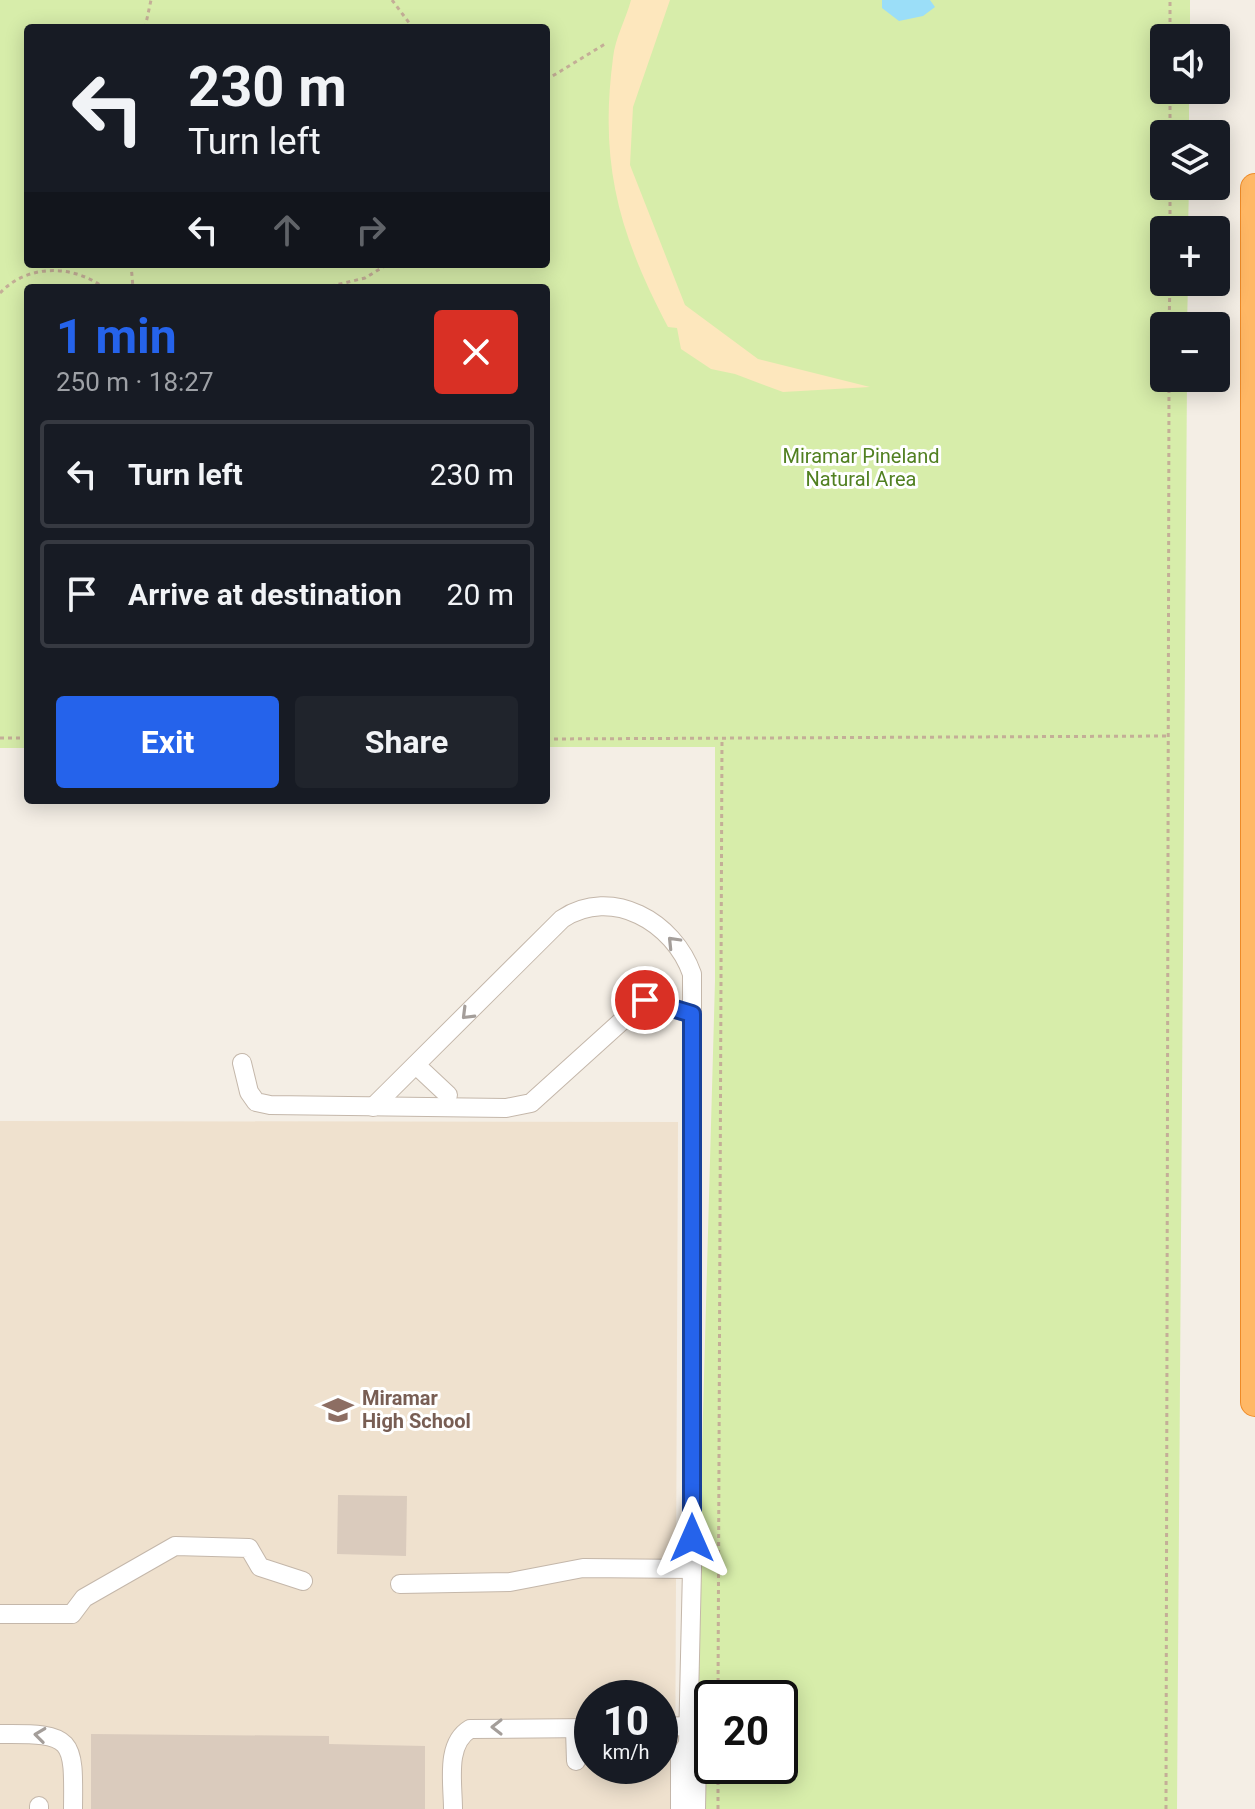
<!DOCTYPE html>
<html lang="en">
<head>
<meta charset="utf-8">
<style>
  body { margin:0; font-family:Roboto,sans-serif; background:#20242c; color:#f1f3f6; height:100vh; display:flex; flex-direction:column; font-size:30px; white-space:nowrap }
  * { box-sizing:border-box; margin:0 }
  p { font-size:26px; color:#9ea1a6 }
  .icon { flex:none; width:44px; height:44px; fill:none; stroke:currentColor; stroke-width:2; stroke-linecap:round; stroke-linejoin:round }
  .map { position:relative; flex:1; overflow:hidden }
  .sheet { position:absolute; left:24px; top:284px; width:526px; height:520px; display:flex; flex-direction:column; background:#171b24; border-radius:8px; box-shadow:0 4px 20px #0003 }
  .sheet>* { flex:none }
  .guide { position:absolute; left:24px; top:24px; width:526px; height:244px; border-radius:8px; box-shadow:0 4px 20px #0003; background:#171b24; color:#f1f3f6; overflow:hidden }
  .fabs { position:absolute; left:1150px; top:24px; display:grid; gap:16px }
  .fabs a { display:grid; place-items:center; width:80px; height:80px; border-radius:8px; background:#171b24; box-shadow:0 4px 20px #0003; font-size:40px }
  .speed { position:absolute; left:574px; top:1680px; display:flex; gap:16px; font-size:40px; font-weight:700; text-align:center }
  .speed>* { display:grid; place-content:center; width:104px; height:104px; border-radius:50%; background:#171b24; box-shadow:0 4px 20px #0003; line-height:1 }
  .speed small { font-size:20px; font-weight:400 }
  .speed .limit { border:4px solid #111; border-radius:12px; background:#fff; color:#111 }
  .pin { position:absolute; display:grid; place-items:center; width:68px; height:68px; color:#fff; margin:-34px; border:4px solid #fff; border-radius:50%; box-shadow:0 2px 8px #0007 }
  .me { position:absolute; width:88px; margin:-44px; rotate:0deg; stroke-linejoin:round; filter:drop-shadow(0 0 6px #0008) }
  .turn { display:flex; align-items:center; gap:28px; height:168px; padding:0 32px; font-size:36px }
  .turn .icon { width:104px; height:104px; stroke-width:2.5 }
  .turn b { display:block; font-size:56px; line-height:68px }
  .lanes { display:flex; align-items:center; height:76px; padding:0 32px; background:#0003; justify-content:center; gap:40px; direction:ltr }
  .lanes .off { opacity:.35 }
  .round { display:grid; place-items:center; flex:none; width:84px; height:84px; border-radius:8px; background:#20242c }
  .overview { display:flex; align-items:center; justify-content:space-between; height:136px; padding:0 32px }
  h1 { font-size:48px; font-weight:700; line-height:60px; color:#2563eb }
  .primary-button { display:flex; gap:16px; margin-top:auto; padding:16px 32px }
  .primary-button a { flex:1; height:92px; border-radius:8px; background:#2563eb; color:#fff; font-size:32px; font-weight:700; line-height:92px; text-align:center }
  .primary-button a+a { background:#20242c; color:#f1f3f6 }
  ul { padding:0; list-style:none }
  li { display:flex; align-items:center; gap:24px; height:108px; margin:0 16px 12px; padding:0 16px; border:4px solid #363941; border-radius:8px }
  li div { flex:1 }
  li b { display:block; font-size:30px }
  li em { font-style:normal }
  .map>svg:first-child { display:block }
  .education { fill:#efe1ce; fill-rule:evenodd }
  .green { fill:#d7edaa; fill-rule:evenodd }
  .sand { fill:#fde7bd }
  .water { fill:#9bdef8 }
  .building { fill:#dacbbd }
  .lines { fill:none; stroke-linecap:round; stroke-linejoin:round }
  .minor-casing { stroke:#c4b7aa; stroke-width:20 }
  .highway-casing { stroke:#ee8a26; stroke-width:30 }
  .path { stroke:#c4ae97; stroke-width:3; stroke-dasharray:4 4; stroke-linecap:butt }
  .minor { stroke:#fff; stroke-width:18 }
  .highway { stroke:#ffb866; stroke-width:28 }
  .oneway { stroke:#a49e9a }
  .route-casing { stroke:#184099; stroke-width:20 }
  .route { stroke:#2563eb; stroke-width:14 }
  .labels { text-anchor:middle; stroke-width:6; stroke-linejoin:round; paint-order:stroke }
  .park-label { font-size:20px; fill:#518021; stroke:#fff }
  .education-label { font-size:20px; font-weight:bold; fill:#785e54; stroke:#fff; text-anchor:start }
</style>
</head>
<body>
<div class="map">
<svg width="1255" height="1809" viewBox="0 0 1255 1809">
  <rect width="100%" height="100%" fill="#f4eee5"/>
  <!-- education -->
  <path class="education" d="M0 1121 678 1122 675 1809H0ZM592 1698H660V1766H592Z"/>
  <!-- green -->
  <path class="green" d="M0 0H1190V38H1164V90H1189V134H1164V186H1189L1188 230H1164V282H1188L1187 326H1164V378H1187L1177 1809H692L715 981V747H546V288H28V748H0ZM28 28H546V264H28ZM712 1698H780V1766H712Z"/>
  <!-- sand -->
  <path class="sand" d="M631 0H670L633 107 630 165 685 305 758 359 870 387 783 392 735 374 711 369 681 349 677 328 668 327C619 234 599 164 613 58 615 38 626 19 631 0Z"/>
  <!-- water -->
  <polygon class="water" points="882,0 930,0 935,7 923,16 899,21 882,8"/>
  <!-- building -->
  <g class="building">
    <polygon points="338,1495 407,1496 406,1556 337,1554"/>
    <polygon points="91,1734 329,1736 329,1744 425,1746 425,1809 91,1809"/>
  </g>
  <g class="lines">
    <!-- minor casing -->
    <g class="minor-casing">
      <g id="minor">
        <polyline points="242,1063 249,1092 256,1102 270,1105 506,1108 531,1103 645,1000 692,1014"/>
        <polyline points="416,1065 448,1095"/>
        <path d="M373 1107 562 919C612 886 674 922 692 974V1569L688 1744 680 1756V1809"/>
        <polyline points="400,1584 510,1582 583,1568 692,1569"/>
        <polyline points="0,1614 72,1614 84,1598 175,1546 249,1548 260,1567 303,1581"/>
        <polyline points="660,1727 688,1726"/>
        <polyline points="575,1729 576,1761"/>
        <path d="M0 1734C74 1733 74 1738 73 1809"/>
        <polyline points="688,1744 697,1755 696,1809"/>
        <polyline points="39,1809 39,1806"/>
        <path d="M453 1809C453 1783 445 1744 470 1729L592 1728"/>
      </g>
    </g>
    <!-- highway casing -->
    <g class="highway-casing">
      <polyline id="highway" points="1255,188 1255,1402"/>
    </g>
    <!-- path -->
    <g class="path">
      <polyline points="392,0 413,28"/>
      <polyline points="145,28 151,0"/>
      <polyline points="1170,38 1170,0"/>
      <polyline points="546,80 605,44"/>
      <polyline points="1170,134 1170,90"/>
      <polyline points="1170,230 1170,186"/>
      <polyline points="131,264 133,288"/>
      <polyline points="323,288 365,278 388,264"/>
      <path d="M0 293C27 264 73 264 104 288"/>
      <polyline points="1169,326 1170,282"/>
      <polyline points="0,738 28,738"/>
      <polyline points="546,739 1168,736"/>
      <polyline points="718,1698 722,738"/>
      <polyline points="718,1809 718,1766"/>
      <polyline points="1166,1809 1169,378"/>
    </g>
    <!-- minor -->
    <use href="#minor" class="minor"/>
    <!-- highway -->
    <use href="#highway" class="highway"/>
  </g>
  <!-- one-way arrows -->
  <defs><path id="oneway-chevron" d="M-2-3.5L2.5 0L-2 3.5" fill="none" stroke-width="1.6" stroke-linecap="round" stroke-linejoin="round" transform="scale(2)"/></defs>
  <g class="oneway">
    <use href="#oneway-chevron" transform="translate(673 942) rotate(-134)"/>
    <use href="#oneway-chevron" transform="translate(467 1014) rotate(135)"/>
    <use href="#oneway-chevron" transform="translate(497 1727) rotate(180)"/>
    <use href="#oneway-chevron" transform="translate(40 1735) rotate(-173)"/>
  </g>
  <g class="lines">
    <!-- route casing -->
    <g class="route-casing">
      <polyline id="route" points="645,1000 692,1014 692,1538"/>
    </g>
    <!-- route -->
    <use href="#route" class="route"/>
  </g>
  <!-- icons -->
  <defs>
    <g id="school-bare" transform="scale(2.4)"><path d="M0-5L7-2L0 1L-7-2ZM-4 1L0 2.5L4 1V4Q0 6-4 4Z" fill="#8d6e63" stroke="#fff" stroke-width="2.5" paint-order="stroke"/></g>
  </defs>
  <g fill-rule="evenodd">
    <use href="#school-bare" x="338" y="1410"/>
  </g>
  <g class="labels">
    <!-- park labels -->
    <g class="park-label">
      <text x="861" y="463">Miramar Pineland<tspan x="861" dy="23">Natural Area</tspan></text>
    </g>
    <!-- education labels -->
    <g class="education-label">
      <text x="362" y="1405">Miramar<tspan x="362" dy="23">High School</tspan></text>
    </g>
  </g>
</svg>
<div class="fabs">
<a><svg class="icon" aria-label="sound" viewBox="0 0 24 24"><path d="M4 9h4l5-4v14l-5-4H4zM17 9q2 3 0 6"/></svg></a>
<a><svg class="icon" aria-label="layers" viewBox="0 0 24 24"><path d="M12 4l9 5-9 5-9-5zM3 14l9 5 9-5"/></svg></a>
<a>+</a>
<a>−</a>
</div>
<div class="speed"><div>10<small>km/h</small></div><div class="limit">20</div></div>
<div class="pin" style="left:645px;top:1000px;background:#d93025"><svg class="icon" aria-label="arrive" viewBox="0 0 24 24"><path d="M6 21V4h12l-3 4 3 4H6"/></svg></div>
<svg class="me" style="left:692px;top:1538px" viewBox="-20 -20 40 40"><path d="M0-17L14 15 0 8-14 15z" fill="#2563eb" stroke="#fff" stroke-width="4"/></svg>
<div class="guide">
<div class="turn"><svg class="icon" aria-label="left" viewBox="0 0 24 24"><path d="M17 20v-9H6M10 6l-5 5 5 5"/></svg><div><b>230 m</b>Turn left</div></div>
<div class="lanes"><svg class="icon" aria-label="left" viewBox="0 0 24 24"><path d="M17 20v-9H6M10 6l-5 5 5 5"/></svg><svg class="icon off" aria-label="ahead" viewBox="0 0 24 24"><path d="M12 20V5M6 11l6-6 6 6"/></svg><svg class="icon off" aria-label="right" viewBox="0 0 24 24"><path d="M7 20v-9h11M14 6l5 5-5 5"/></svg></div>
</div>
<section class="sheet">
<div class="overview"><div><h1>1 min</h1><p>250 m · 18:27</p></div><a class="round" style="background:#d93025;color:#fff"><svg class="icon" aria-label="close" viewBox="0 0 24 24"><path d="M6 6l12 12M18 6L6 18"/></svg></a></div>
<ul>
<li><svg class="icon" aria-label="left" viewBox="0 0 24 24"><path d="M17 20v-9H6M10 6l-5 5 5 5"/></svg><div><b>Turn left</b></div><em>230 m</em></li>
<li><svg class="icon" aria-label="arrive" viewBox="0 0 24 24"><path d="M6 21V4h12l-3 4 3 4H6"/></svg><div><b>Arrive at destination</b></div><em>20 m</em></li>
</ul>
<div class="primary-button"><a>Exit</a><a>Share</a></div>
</section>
</div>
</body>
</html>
